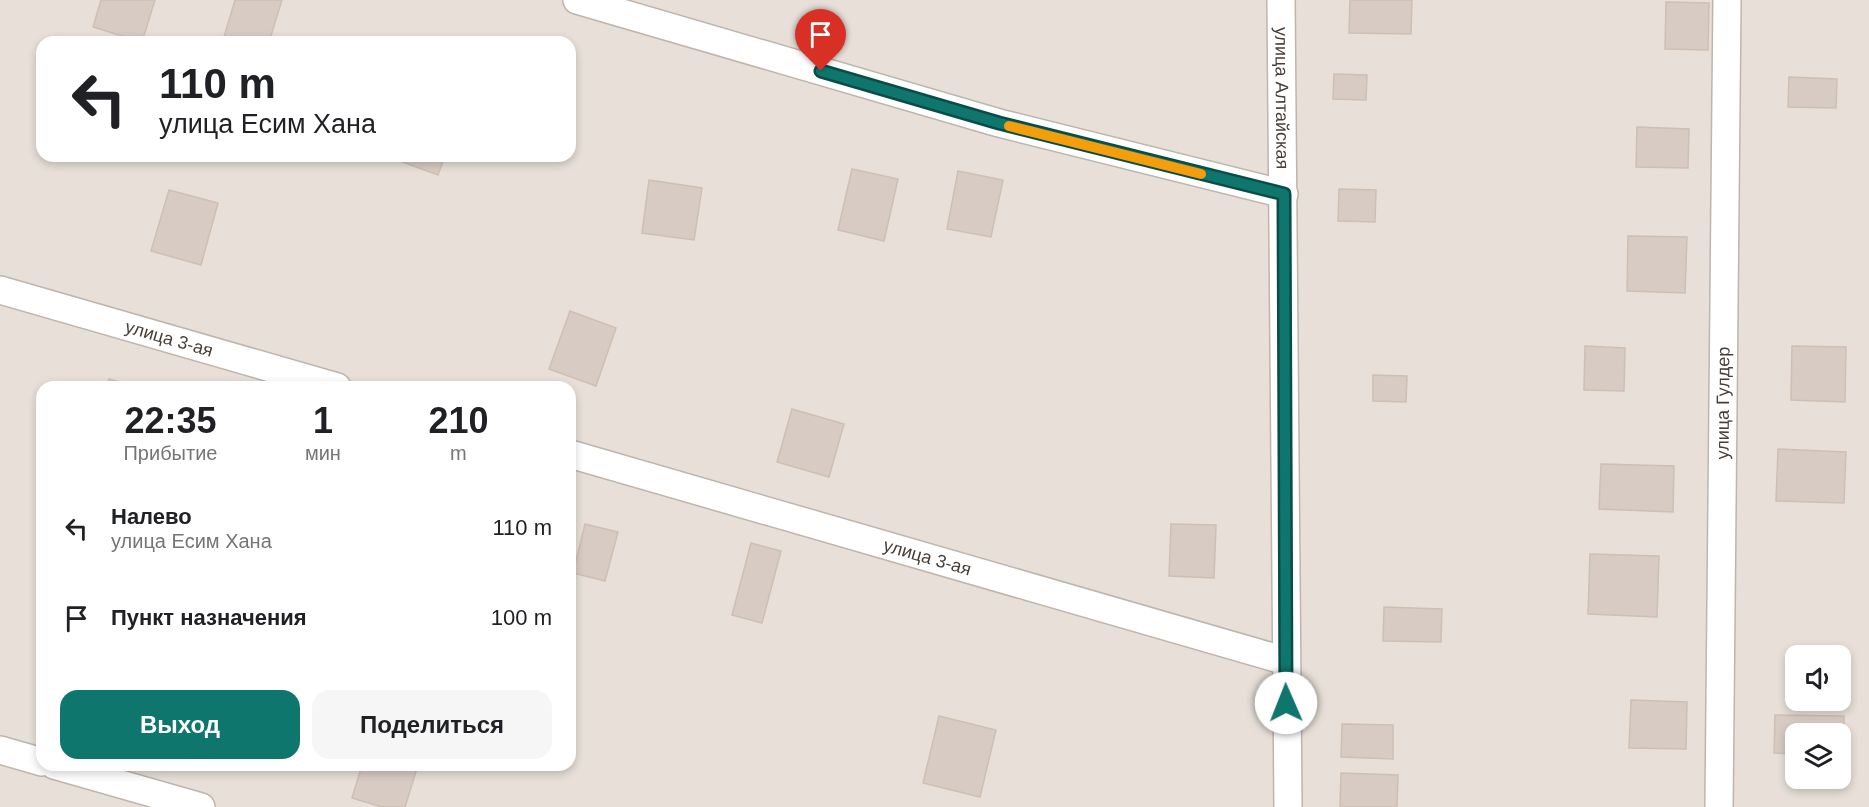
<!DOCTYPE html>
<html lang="ru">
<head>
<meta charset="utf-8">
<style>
  body { margin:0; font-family:Arial,sans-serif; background:#f6f6f6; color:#202124; height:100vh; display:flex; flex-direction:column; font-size:22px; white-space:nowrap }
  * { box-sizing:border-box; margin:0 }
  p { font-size:20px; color:#757577 }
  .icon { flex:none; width:33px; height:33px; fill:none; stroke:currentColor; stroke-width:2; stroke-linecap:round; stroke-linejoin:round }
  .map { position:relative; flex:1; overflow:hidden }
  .panel { position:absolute; left:36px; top:381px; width:540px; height:390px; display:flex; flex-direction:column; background:#fff; border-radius:18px; box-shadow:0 3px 9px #0003 }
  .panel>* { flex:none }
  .hud { position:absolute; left:36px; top:36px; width:540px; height:126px; border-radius:18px; box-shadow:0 3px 9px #0003; background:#fff; color:#202124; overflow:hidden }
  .controls { position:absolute; left:1785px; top:645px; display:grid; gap:12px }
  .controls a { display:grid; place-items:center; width:66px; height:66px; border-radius:12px; background:#fff; box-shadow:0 3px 9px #0003; font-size:30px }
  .pin { position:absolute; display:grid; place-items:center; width:51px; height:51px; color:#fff; margin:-62px -26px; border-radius:50% 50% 50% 0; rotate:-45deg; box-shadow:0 0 6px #0007 }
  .pin .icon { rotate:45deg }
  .me { position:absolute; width:66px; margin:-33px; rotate:359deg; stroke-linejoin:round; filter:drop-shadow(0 0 4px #0008) }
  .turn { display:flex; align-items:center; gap:21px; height:126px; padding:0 24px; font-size:27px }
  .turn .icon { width:78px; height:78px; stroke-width:2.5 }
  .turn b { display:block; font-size:42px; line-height:51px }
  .eta { display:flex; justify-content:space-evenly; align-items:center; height:102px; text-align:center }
  .eta b { font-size:36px; font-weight:600; line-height:42px }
  .cta { display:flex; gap:12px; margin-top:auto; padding:12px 24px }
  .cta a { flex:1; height:69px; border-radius:18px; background:#0f766e; color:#fff; font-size:24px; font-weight:600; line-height:69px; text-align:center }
  .cta a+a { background:#f6f6f6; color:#202124 }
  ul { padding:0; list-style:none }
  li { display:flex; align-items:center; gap:18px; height:90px; padding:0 24px }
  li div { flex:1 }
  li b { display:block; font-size:22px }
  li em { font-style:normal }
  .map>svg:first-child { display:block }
  .residential { fill:#e7dfd8; fill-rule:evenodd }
  .building { fill:#d7cbc3; stroke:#cfbfb3; stroke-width:1.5 }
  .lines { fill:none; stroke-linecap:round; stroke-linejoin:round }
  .street-casing { stroke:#beb5ad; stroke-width:30 }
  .street { stroke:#fff; stroke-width:27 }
  .route-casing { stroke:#0a4d48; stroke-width:15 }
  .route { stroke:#0f766e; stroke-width:10 }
  .slow { stroke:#f59e0b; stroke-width:10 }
  .labels { text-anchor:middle; stroke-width:6; stroke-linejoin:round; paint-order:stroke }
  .street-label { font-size:18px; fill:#473e38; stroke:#fff }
</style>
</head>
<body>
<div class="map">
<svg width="1869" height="807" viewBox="0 0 1869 807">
  <rect width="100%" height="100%" fill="#f4efea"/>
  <!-- residential -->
  <path class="residential" d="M0 0H1869V807H0ZM42 42H570V156H42ZM42 387H570V765H42ZM1796 656H1840V700H1796ZM1796 734H1840V778H1796Z"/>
  <!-- building -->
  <g class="building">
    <polygon points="101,0 155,0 142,42 93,27"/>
    <polygon points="235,0 282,0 269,42 239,42 224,37"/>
    <polygon points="1350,0 1412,0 1411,34 1349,33"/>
    <polygon points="1666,2 1709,3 1708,50 1665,49"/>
    <polygon points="1334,74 1367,75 1366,100 1333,99"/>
    <polygon points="1789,77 1837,79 1836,108 1788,107"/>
    <polygon points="1637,127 1689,129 1688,168 1636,167"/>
    <polygon points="386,156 445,156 438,175"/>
    <polygon points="852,169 898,179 884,241 838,230"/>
    <polygon points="958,171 1003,180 991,237 947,229"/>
    <polygon points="649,180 702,188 694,240 642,233"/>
    <polygon points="1339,189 1376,190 1375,222 1338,221"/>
    <polygon points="169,190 218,203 201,265 151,251"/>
    <polygon points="1628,236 1687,237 1685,293 1627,291"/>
    <polygon points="570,311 616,328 596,386 549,369"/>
    <polygon points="1585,346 1625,348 1624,391 1584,390"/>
    <polygon points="1792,346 1846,347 1845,402 1791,400"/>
    <polygon points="1373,375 1407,376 1406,402 1373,401"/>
    <polygon points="109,379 137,387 107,387"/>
    <polygon points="792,409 844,424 829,477 777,462"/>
    <polygon points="1778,449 1846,452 1844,503 1776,501"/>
    <polygon points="1601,464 1674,466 1673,512 1599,509"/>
    <polygon points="585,524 618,532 605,581 573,573"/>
    <polygon points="1171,524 1216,525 1214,578 1169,576"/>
    <polygon points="751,543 781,551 762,623 732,615"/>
    <polygon points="1590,554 1659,556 1657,617 1588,614"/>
    <polygon points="1384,607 1442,609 1441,642 1383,641"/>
    <polygon points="1631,700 1687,702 1686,749 1629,748"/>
    <polygon points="1775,715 1844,716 1843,755 1840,755 1840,734 1796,734 1796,754 1774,753"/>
    <polygon points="939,716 996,730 980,797 923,783"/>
    <polygon points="1342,724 1393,725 1393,759 1341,757"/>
    <polygon points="362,765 418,765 405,807 382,807 352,798"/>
    <polygon points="1341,773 1398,775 1397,807 1340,807"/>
  </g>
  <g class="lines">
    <!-- street casing -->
    <g class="street-casing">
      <g id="street">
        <polyline points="577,0 999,123 1284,194"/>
        <path id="s1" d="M1281 0 1288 807"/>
        <path id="s2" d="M0 290 337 387"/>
        <path id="s3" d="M570 454 1286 661"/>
        <polyline points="0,750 42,762"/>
        <polyline points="54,765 201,807"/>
        <path id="s4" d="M1719 807 1727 0"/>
      </g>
    </g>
    <!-- street -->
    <use href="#street" class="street"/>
  </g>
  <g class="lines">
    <!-- route casing -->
    <g class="route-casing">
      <polyline id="route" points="821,71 999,123 1284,194 1286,703"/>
    </g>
    <!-- route -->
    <use href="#route" class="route"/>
    <!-- slow -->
    <polyline class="slow" points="1009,126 1201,174"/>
  </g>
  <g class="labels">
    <!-- street labels -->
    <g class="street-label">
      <text dy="6" stroke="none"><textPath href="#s1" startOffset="98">улица Алтайская</textPath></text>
      <text dy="6" stroke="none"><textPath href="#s2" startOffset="176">улица 3-ая</textPath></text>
      <text dy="6" stroke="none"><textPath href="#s4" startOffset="404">улица Гулдер</textPath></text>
      <text dy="6" stroke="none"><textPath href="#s3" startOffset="372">улица 3-ая</textPath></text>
    </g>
  </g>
</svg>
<div class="controls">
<a><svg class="icon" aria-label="sound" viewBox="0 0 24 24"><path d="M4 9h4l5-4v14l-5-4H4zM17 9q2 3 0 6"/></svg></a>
<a><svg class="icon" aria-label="layers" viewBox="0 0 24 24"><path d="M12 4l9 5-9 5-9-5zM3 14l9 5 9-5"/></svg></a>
</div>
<div class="pin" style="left:821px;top:71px;background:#d93025"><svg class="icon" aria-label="arrive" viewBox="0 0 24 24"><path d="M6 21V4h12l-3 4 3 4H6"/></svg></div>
<svg class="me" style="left:1286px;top:703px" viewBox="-20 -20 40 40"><circle r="19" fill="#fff"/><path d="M0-13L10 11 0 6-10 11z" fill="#0f766e"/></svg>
<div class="hud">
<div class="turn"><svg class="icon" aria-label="left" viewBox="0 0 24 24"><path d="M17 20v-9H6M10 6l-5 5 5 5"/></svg><div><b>110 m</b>улица Есим Хана</div></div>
</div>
<section class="panel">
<div class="eta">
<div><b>22:35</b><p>Прибытие</p></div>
<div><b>1</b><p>мин</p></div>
<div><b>210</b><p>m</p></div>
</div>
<ul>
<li><svg class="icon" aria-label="left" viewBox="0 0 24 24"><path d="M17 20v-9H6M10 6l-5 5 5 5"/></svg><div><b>Налево</b><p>улица Есим Хана</p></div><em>110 m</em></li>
<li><svg class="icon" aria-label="arrive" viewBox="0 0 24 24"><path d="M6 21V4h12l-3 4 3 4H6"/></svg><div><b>Пункт назначения</b></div><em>100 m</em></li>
</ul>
<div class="cta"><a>Выход</a><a>Поделиться</a></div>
</section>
</div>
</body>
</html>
